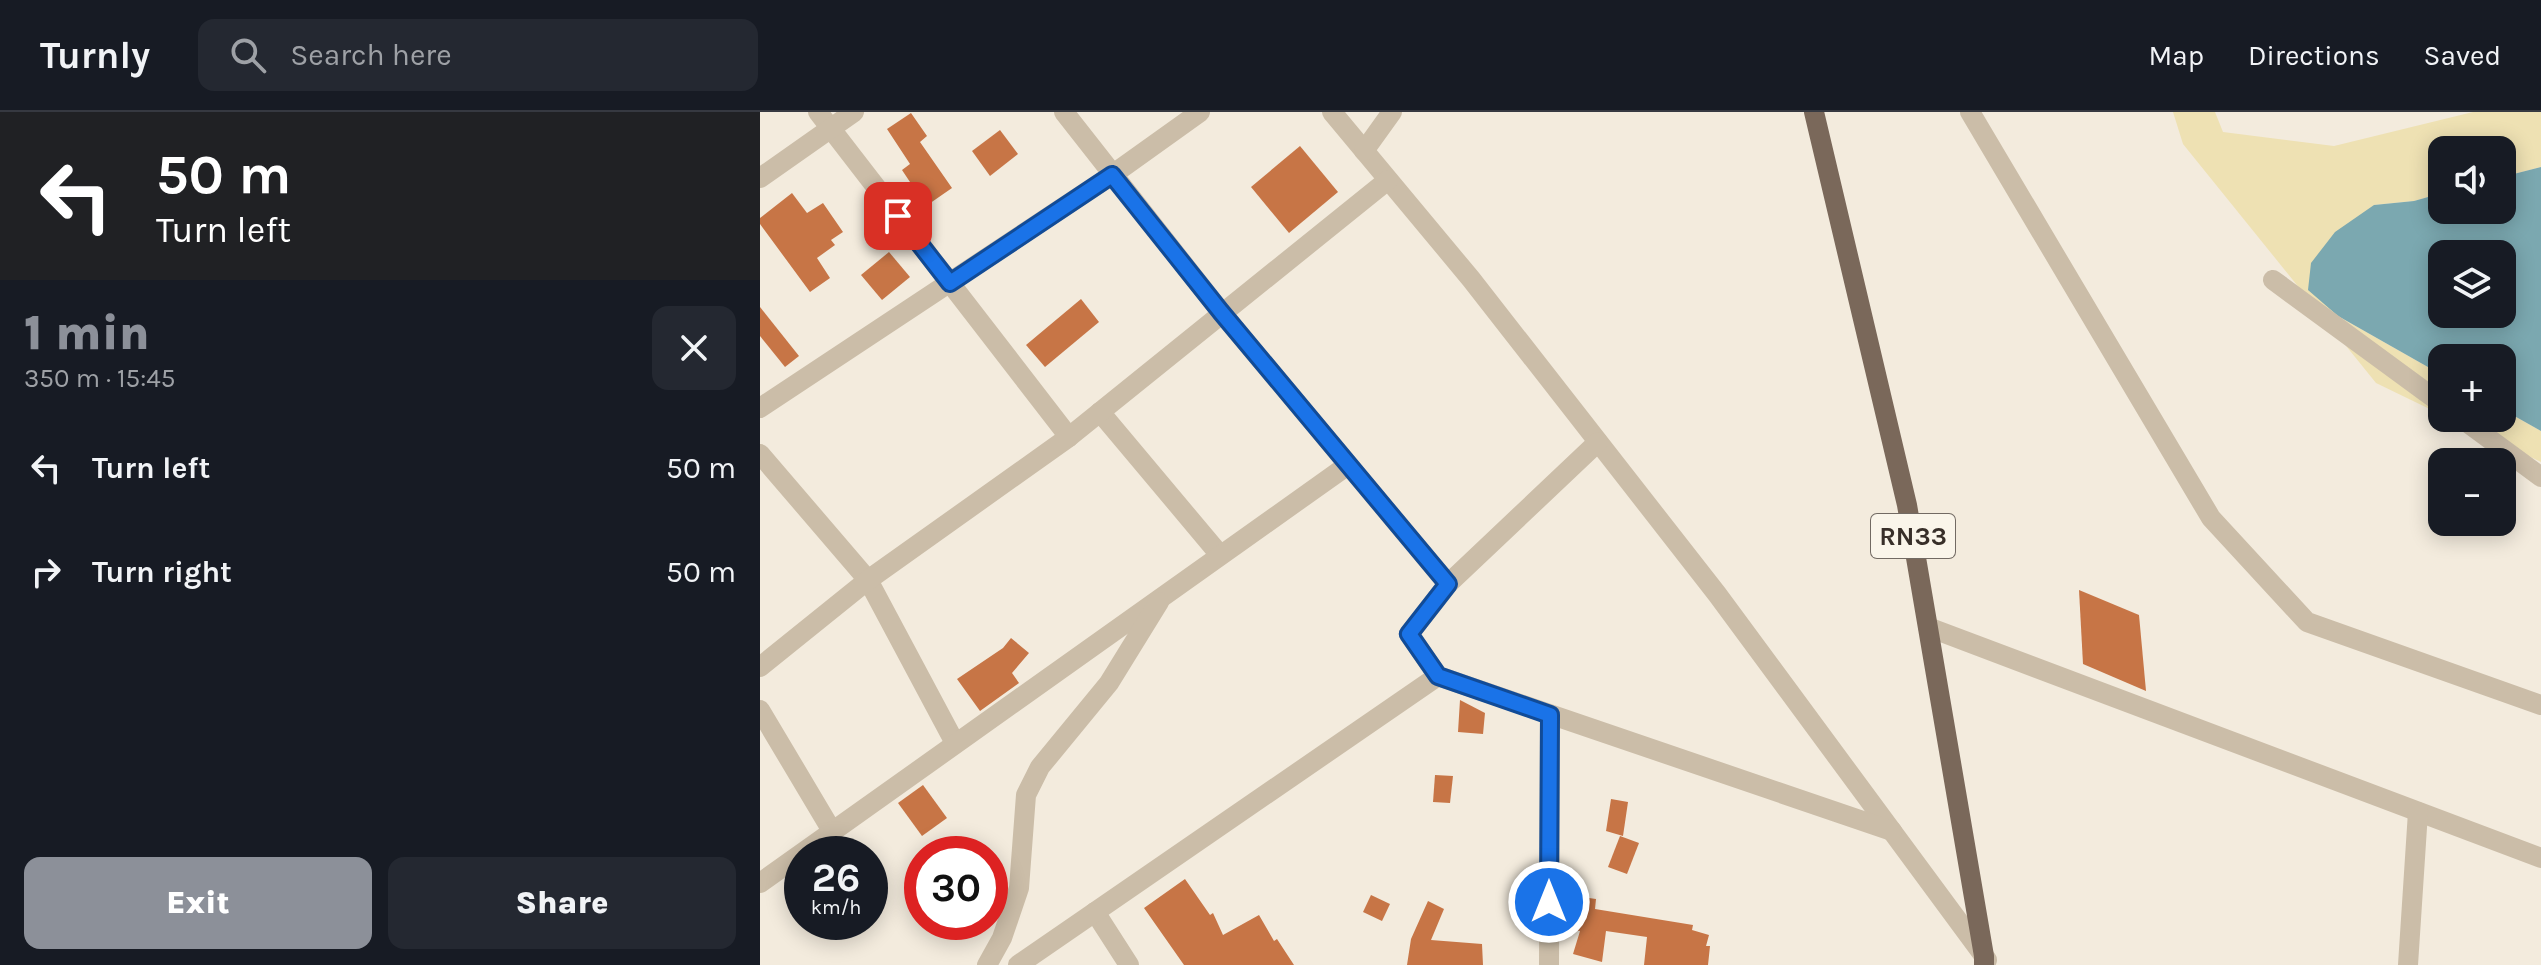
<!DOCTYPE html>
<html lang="en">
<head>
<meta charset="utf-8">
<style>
  body { margin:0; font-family:Karla,sans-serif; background:#242831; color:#f1f3f6; height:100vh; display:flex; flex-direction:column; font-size:30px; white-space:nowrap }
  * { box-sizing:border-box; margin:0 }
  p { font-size:26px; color:#9ea1a6 }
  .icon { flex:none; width:44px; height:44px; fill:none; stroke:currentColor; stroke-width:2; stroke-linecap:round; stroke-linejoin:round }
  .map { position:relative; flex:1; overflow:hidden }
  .details { display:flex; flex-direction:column; background:#171b24; width:760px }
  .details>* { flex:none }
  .guide { background:#202124; color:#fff; overflow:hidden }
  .tools { position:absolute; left:1668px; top:24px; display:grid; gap:16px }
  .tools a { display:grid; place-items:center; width:88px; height:88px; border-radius:16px; background:#171b24; box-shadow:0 4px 20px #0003; font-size:40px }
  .speed { position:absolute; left:24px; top:724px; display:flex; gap:16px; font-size:40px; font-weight:700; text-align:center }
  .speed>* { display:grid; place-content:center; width:104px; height:104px; border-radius:50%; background:#171b24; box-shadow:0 4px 20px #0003; line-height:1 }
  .speed small { font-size:20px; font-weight:400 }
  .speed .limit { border:12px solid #d22; background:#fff; color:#111 }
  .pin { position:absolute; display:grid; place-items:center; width:68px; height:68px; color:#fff; margin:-34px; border-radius:16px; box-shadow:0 4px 12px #0006 }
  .me { position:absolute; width:88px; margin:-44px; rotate:0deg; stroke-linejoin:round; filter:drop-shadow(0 0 6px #0008) }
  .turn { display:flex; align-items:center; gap:28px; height:168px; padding:0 24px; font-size:36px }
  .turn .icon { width:104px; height:104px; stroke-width:2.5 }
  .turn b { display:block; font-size:56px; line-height:68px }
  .round { display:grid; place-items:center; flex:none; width:84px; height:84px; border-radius:16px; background:#242831 }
  .summary { display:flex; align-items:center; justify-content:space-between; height:136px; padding:0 24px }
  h1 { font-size:48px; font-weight:800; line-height:60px; color:#8c9099 }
  .cta { display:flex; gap:16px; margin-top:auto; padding:16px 24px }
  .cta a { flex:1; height:92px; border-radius:16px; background:#8c9099; color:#fff; font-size:32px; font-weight:800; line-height:92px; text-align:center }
  .cta a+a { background:#242831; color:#f1f3f6 }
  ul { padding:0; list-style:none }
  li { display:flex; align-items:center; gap:24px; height:104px; padding:0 24px }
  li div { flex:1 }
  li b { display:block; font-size:30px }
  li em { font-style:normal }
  header { display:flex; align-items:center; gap:48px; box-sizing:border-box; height:112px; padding:0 40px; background:#171b24; border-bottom:2px solid #363941 }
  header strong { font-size:38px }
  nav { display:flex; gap:44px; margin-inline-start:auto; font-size:28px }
  .search { width:560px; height:72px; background:#242831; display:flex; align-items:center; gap:20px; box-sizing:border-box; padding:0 28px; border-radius:16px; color:#9ea1a6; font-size:30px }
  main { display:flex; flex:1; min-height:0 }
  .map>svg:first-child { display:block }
  .sand { fill:#eee1b3 }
  .water { fill:#7ba8b0; fill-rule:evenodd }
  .building { fill:#c77546 }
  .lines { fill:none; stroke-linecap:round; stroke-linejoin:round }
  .minor { stroke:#cbbda8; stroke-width:20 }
  .major { stroke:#7a685a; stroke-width:20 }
  .route-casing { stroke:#114b97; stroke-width:20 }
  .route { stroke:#1a73e8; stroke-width:14 }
  .labels { text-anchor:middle; stroke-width:7; stroke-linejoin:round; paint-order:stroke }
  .shield { fill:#faf5ea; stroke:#726a63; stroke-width:2 }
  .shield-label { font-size:26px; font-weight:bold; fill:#382f29 }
</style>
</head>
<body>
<header>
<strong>Turnly</strong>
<div class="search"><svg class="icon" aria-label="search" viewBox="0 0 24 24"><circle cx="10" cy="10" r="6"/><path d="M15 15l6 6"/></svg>Search here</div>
<nav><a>Map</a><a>Directions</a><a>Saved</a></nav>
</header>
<main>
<section class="details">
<div class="guide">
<div class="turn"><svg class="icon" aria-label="left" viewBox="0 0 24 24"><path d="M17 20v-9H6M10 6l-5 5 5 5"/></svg><div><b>50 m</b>Turn left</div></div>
</div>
<div class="summary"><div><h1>1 min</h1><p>350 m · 15:45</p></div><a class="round"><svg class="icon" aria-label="close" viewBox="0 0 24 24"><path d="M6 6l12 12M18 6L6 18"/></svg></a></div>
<ul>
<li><svg class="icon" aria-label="left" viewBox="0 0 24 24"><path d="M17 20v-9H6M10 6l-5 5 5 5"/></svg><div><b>Turn left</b></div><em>50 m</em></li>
<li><svg class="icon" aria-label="right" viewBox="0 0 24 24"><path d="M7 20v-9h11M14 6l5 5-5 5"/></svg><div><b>Turn right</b></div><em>50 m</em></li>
</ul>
<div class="cta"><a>Exit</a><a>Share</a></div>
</section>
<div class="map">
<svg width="1781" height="853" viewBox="0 0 1781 853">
  <rect width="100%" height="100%" fill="#f3ebdd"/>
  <!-- sand -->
  <g class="sand">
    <polygon points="1413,0 1455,0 1463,20 1574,34 1713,0 1781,0 1781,55 1742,65 1742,38 1682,38 1682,81 1654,89 1614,93 1578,204 1682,263 1682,303 1616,271 1423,32"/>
    <polygon points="1742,297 1781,319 1781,350 1689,306 1742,306"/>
  </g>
  <!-- water -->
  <path class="water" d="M1781 55V319L1742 297V246H1682V263L1578 204 1548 178 1551 151 1575 120 1614 93 1654 89 1682 81V98H1742V65ZM1682 142H1742V202H1682Z"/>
  <!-- building -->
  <g class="building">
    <polygon points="151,1 167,24 160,30 192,76 166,94 142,58 150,52 127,17"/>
    <polygon points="240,18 258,42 230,64 212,39"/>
    <polygon points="540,34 578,80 529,121 491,75"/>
    <polygon points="32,81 47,101 63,91 83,120 71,128 75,133 57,146 70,166 50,180 0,112 0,106"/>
    <polygon points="129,140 150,165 122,188 101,163"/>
    <polygon points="321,187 339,210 285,255 266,233"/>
    <polygon points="0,195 39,244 25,255 0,224"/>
    <polygon points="1319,478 1379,503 1386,579 1323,552"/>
    <polygon points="251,526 269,541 252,561 259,571 220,599 197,567 243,536"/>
    <polygon points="700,588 725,601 723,622 698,620"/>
    <polygon points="675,663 693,664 690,691 673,690"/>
    <polygon points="163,673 187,706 162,724 138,691"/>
    <polygon points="851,687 868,690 863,724 846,719"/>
    <polygon points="860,724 879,731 867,762 848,755"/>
    <polygon points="425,767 450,803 453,801 463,823 499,803 514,829 517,827 534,853 424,853 384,796"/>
    <polygon points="611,783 630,792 622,809 603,800"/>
    <polygon points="815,784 836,787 835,797 933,813 932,818 949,823 946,834 950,834 948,853 884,853 887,825 846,819 842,850 813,842 820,819 810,818"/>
    <polygon points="668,789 684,797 671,828 722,832 723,853 647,853 651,827"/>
  </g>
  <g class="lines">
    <!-- minor -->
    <g class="minor">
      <polyline points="58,0 309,325"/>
      <polyline points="304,0 461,200 688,472"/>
      <polyline points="572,0 711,167 957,482 1227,848"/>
      <polyline points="1210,0 1451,406 1547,510 1781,593"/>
      <polyline points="604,39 632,0"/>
      <polyline points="0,66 94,0"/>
      <polyline points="1513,168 1682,292"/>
      <polyline points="0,296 352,63 440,0"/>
      <polyline points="340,300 460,443"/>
      <polyline points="1701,306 1781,365"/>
      <polyline points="838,330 688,472 649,522 678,564 1132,719"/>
      <polyline points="0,342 108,468 195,631"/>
      <polyline points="1168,515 1781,746"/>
      <polyline points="0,555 108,468 309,325 628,68"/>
      <polyline points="0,598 72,719"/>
      <polyline points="0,771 588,353"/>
      <polyline points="335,800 369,853"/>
      <polyline points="227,853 242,826 259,776 266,683 280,655 349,571 399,490"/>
      <polyline points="258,853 678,564"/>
      <polyline points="789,853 790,603"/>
      <polyline points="1648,853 1658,700"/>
    </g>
    <!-- major -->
    <polyline class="major" points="1054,0 1147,393 1224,844 1224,853"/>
  </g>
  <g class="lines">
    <!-- route casing -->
    <g class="route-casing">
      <polyline id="route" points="138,104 190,171 352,63 461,200 688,472 649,522 678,564 790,603 789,790"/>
    </g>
    <!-- route -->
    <use href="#route" class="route"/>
  </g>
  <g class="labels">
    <!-- shield labels -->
    <rect class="shield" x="1111" y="402" width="84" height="44" rx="6"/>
    <g class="shield-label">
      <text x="1153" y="433">RN33</text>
    </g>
  </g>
</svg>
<div class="tools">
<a><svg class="icon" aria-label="sound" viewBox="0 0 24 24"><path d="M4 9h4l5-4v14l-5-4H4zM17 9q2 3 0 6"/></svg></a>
<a><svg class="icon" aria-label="layers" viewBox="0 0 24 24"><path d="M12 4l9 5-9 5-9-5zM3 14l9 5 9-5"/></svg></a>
<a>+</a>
<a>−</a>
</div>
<div class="speed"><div>26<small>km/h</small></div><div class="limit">30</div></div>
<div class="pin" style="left:138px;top:104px;background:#d93025"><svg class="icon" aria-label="arrive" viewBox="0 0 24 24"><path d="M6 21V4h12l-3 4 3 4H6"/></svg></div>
<svg class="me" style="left:789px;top:790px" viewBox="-20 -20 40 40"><circle r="17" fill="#1a73e8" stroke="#fff" stroke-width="3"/><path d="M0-11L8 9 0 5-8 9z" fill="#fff"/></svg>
</div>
</main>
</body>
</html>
